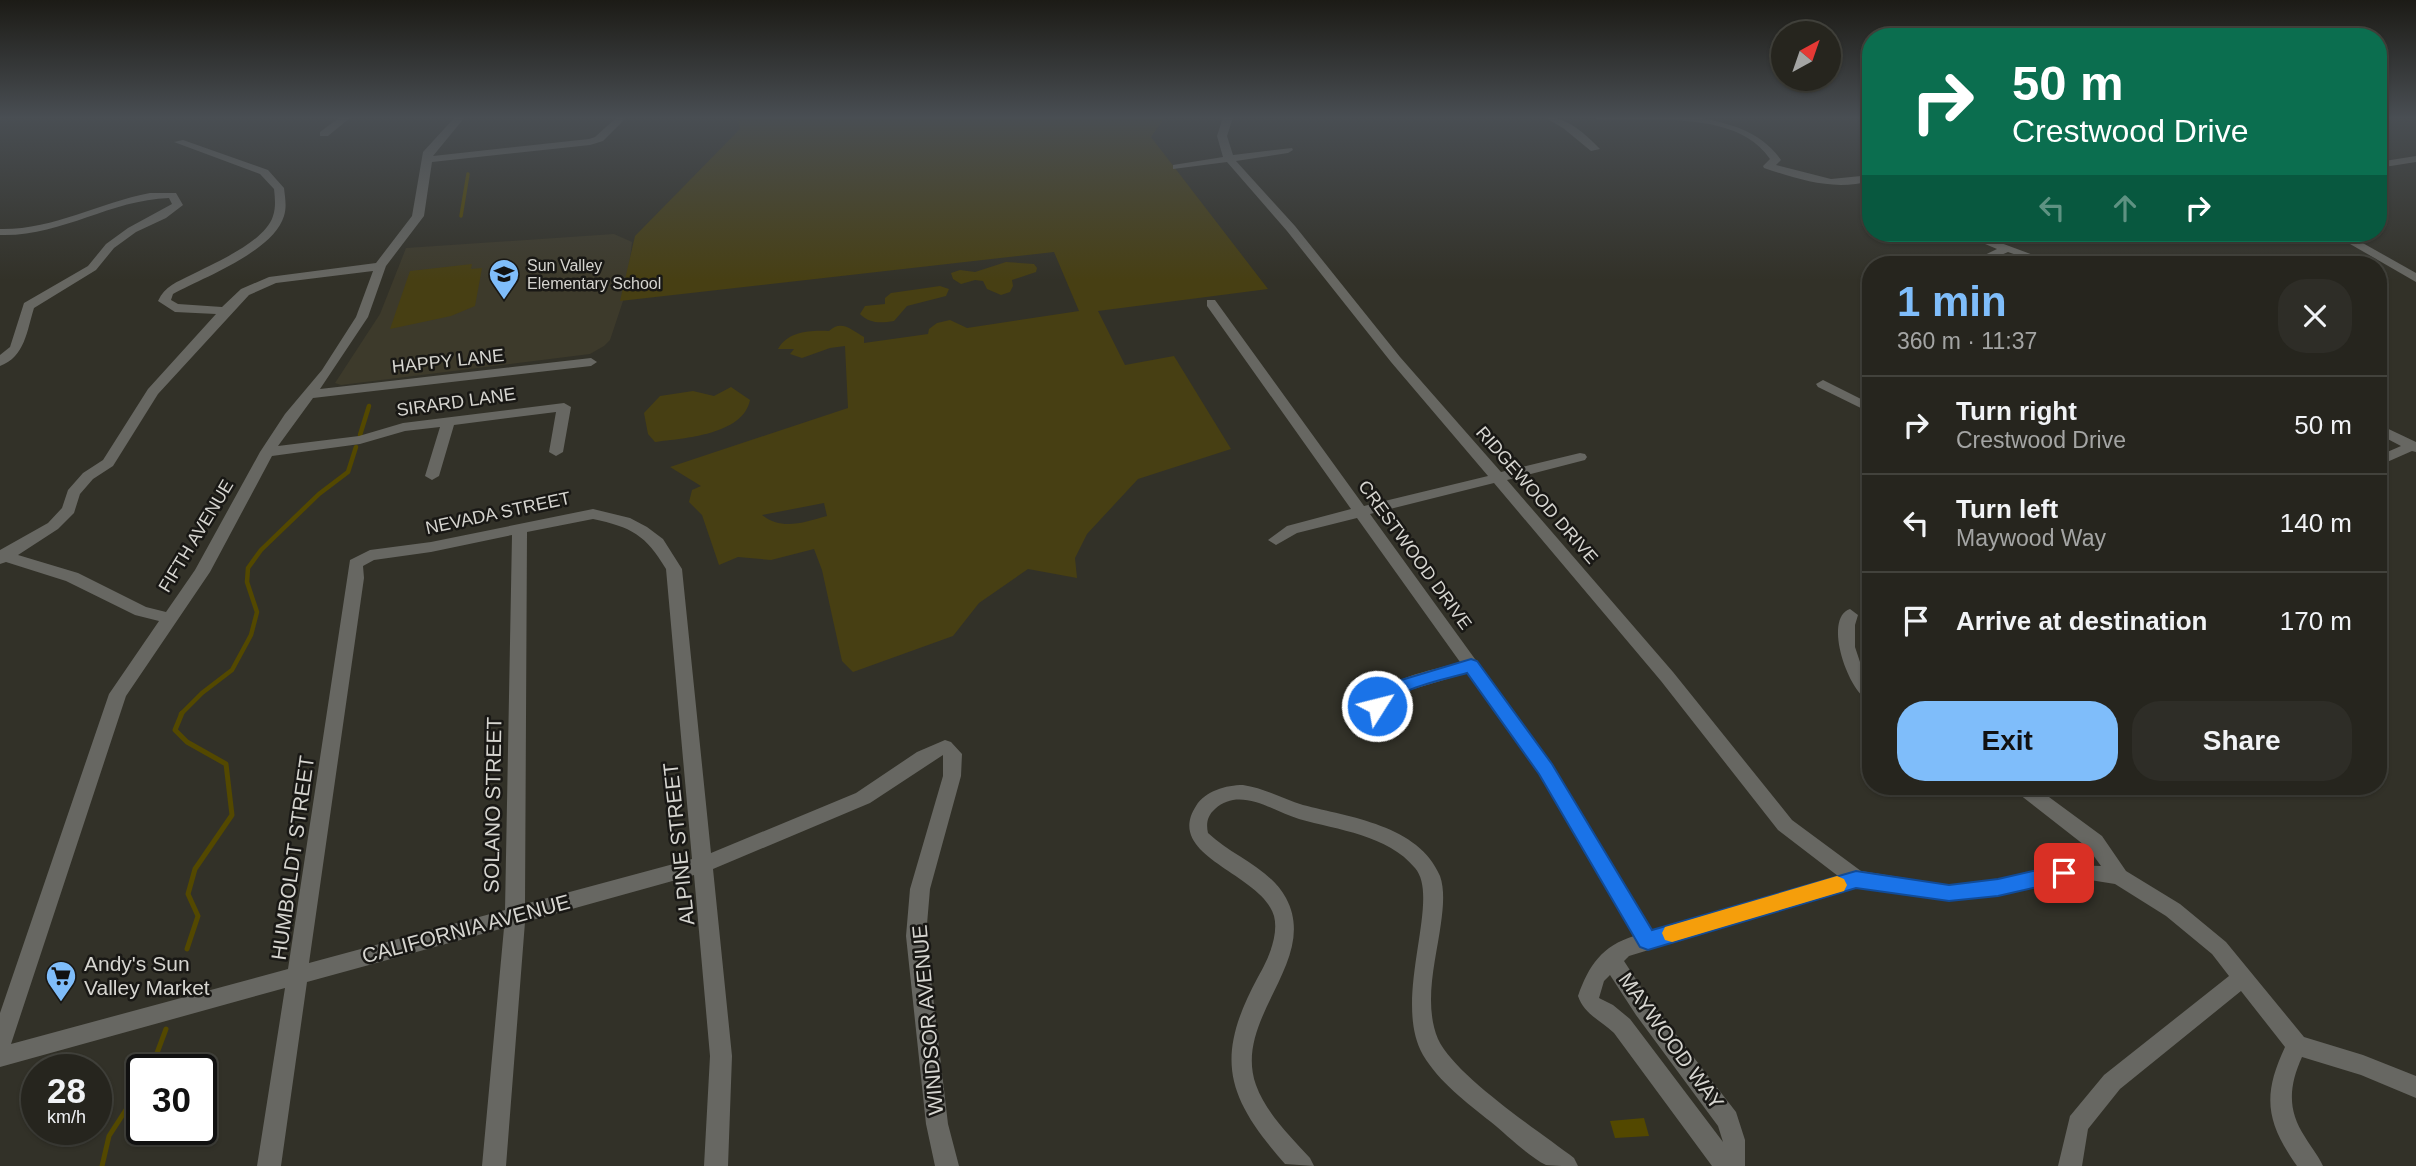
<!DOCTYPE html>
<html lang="en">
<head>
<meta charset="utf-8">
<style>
  body { margin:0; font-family:Helvetica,sans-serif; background:#2e2d27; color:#f1f3f6; height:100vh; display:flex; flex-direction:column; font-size:26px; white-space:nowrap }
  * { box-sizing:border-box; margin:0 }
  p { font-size:23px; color:#a4a5a4 }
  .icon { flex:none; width:38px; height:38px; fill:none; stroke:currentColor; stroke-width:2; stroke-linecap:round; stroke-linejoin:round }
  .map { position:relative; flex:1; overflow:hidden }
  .panel { position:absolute; left:1862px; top:256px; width:525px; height:539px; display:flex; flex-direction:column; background:#26251e; border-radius:28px; box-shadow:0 2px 5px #0004,0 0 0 2px #42423c }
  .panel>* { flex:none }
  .guide { position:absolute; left:1862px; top:28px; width:525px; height:214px; border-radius:28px; box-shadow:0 2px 5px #0004,0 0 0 2px #42423c; background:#0b6e4f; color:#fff; overflow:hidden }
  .needle { width:46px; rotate:40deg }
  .tools { position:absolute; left:1771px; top:21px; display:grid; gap:14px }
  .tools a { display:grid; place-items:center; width:70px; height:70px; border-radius:50%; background:#26251e; box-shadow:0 2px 5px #0004,0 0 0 2px #42423c; font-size:35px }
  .speed { position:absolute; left:21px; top:1054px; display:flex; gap:14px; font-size:35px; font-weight:700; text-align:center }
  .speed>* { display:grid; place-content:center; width:91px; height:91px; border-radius:50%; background:#26251e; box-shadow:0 2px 5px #0004,0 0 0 2px #42423c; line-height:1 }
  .speed small { font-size:18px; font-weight:400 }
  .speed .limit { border:4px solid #111; border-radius:10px; background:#fff; color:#111 }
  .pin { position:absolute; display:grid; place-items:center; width:60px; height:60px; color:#fff; margin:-30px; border-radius:14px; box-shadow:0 4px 10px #0006 }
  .me { position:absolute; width:77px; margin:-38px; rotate:54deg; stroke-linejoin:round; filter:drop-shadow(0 0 5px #0008) }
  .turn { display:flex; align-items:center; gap:24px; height:147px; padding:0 35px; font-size:32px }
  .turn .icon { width:91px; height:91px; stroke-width:2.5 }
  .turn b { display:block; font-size:49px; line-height:60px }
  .lanes { display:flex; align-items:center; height:66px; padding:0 35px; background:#0003; justify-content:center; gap:35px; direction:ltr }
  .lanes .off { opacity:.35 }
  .round { display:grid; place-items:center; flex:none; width:74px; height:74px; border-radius:28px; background:#2e2d27 }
  .head { display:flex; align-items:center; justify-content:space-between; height:119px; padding:0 35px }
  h1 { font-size:42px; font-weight:600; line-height:52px; color:#7fbdfa }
  .cta { display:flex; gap:14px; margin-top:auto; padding:14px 35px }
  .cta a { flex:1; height:80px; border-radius:28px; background:#7fbdfa; color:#111; font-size:28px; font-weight:600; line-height:80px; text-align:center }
  .cta a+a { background:#2e2d27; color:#f1f3f6 }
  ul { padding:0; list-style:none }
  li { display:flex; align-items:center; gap:21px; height:98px; padding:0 35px; border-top:2px solid #42423c }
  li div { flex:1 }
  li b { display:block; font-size:26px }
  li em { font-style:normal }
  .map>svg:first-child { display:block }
  .built { fill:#3d3a2b }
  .green { fill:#473f13; fill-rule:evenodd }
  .water { fill:#534800 }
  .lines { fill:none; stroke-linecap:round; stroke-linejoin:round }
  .stream-far2 { stroke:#534800; stroke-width:3.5 }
  .stream-far1 { stroke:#534800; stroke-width:4.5 }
  .stream { stroke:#534800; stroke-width:5 }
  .minor { fill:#676762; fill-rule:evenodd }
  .route { fill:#1a73e8; stroke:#114b97; stroke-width:2 }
  .slow { fill:#f59e0b }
  .labels { text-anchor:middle; stroke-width:5; stroke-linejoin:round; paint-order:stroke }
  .far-poi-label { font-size:16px; fill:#d6d5d0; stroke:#191815; text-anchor:start }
  .street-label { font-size:18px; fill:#d6d5d0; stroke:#191815 }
  .near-street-label { font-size:21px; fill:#d6d5d0; stroke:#191815 }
  .near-poi-label { font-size:21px; fill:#d6d5d0; stroke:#191815; text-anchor:start }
</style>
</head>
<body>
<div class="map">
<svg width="2416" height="1166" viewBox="0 0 2416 1166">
  <rect width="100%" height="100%" fill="#323128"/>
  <!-- built -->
  <polygon class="built" points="614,234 632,242 629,267 634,268 610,340 604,346 590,354 341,385 335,383 380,314 406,248"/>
  <!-- green -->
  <g class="green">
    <path d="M738 117H1165L1151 137 1268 289 1098 311 1125 365 1174 356 1231 449 1138 479 1087 534 1075 558 1077 578 1028 569 979 603 953 636 853 672 842 661 822 570 814 549 771 560 738 557 719 565 702 515 689 502 692 490 701 486 670 467 848 408 845 346 830 348 802 358 790 354 794 349H778C788 331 811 330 829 331 841 319 852 330 864 337V343L928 334 929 329 937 323 950 320 967 328 1079 311 1054 252 620 301 635 236 740 129ZM824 503 827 516C805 522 782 531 762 515Z"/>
    <polygon points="1006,262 1034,264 1037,268 1036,272 1012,280 1013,286 1010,292 1001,295 987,289 983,281 975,280 961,284 953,279 951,273 960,270 975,272"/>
    <polygon points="472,264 471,269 482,268 475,306 451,316 390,329 410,271"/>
    <path d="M940 286 949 289 946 296 907 306 894 321C881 323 870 324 860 314L865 306 885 304V298L891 293Z"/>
    <path d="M731 387 750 400C743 435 684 438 655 442L648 434 644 413 660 396 693 391 714 396Z"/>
  </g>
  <!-- water -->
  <polygon class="water" points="1644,1118 1649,1136 1615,1138 1610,1121"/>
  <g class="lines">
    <!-- stream-far2 -->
    <polyline class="stream-far2" points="461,216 468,174"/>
    <!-- stream-far1 -->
    <g class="stream-far1">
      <polyline points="360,435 369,406"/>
      <polyline points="181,714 202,693 232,670 251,635 257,612 247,582 248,568 261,550 319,494 348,472 356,447"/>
    </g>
    <!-- stream -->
    <g class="stream">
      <polyline points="182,713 175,730 187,742 226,764 232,815 195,869 188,894 198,916 187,949"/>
      <polyline points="151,1069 166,1029"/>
      <polyline points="102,1166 109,1136 142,1085"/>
    </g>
    <!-- minor -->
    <g class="minor">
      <polygon points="340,117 351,117 328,136 320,136 320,132"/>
      <path d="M455 117H465L433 156 589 139 595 137 617 117 625 119 603 141 590 145 432 162 424 216 386 266 368 317 320 389 591 358 597 362 591 366 313 398 278 446 359 436 403 423 564 403 571 407 563 452 556 456 549 452 556 412 454 425 439 476 432 480 425 476 440 427 405 431 360 444 272 456 210 572 126 696 11 1044 288 969 350 560 370 550 431 542 593 509 630 518 647 527 663 539 682 569 711 853 856 793 917 752 945 740 951 742 962 754 961 776 930 889 926 936 948 1124 959 1166H935L926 1124 906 936 910 889 943 776V755L870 803 713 869 732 1056 728 1166H704L710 1056 694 875 525 922 506 1166H482L504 928 307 982 281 1166H257L285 988 0 1067V1013L109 694 159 621 135 615 66 581 6 562 0 564V550L48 523 62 508 68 490 83 473 103 460 148 389 216 314 175 312 158 301C165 286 177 282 191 275 214 263 265 242 273 216 276 207 275 198 274 189L260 174 174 142 183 140 268 170 284 188C285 197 287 207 284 216 273 252 204 277 173 294L171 300 178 304 222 307 241 289 269 277 376 263 412 216 423 152ZM373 271 356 317 322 370 285 414 260 452 195 570 166 612 146 607 78 573 18 555 58 529 74 513 80 494 93 479 113 466 158 394 249 295 276 283ZM593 519C631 527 646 535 666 569L692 859 525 904 527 532ZM512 535 505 910 309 963 364 578 363 566 374 560 431 552Z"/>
      <path d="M1223 117H1233L1227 136 1233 155 1292 148 1293 150 1288 153 1236 161 1295 226 1400 357 1501 472 1580 453 1585 454 1587 457 1585 460 1507 480 1673 672 1792 820 1861 871 1949 885 1998 879 2064 865 2101 866 2088 848 2015 791 2012 786H2034L2102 836 2126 871 2180 904 2226 942 2304 1037 2363 1055 2416 1076V1098L2361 1075 2302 1057C2289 1086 2287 1110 2305 1137 2311 1147 2318 1155 2323 1166H2297C2266 1122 2262 1096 2285 1047L2241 991 2120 1089 2088 1129 2082 1166H2058L2070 1116 2104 1075 2229 976 2212 954 2166 916 2115 884 2090 880 2064 881 1998 895 1949 901 1856 887 1629 956 1624 961 1650 1001 1736 1112 1745 1140V1166H1712L1614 1033C1600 1020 1584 1014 1578 996 1589 965 1602 946 1634 936L1539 774 1467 673 1400 693 1383 711H1371L1368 706C1386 676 1429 672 1460 662L1357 518 1297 533 1276 545 1268 540 1287 526 1351 509 1207 306V300H1215L1364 506 1488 476 1391 362 1287 231 1227 162 1173 169V165L1223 157 1217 136ZM1494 483 1661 681 1778 830 1838 876 1653 931 1551 764 1370 514ZM1610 975 1636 1015 1718 1126 1723 1142 1630 1019 1613 1005 1599 998 1604 981Z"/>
      <path d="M1544 117C1566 116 1586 134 1600 149L1591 151 1563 128Z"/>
      <path d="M1593 117H1696C1729 123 1761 131 1781 160L1776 165 1831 179 1871 175V181C1833 191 1800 180 1764 168L1763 166 1770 159C1736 109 1650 122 1598 120Z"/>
      <polygon points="2416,156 2416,162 2378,168 2378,162"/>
      <path d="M150 193H176L183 205 166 218 136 232 114 248 96 270 34 308C27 330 25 357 0 366V355L10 347 24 303 88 266 106 244 128 228 172 204 169 198C109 200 61 237 0 235V229C53 230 98 203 150 193Z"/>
      <polygon points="1959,233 1974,233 2058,264 2042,264 2008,252 1981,264 1966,264 1997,249"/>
      <polygon points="2331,233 2345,233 2416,273 2416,282"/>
      <polygon points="1823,380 1871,404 1871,413 1818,387 1816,384"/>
      <polygon points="2378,424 2416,442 2416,452 2412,451 2378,466 2378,456 2401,446 2378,434"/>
      <path d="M1850 609 1858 615 1855 625V647L1862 668 1871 683V702C1849 695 1822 618 1850 609Z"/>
      <path d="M1243 785C1264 788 1283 799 1303 805 1349 817 1419 825 1440 876 1445 890 1443 909 1441 923 1436 960 1423 1003 1438 1039 1455 1076 1540 1132 1574 1158L1578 1166C1569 1166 1554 1166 1546 1165 1528 1156 1507 1135 1491 1122 1467 1103 1439 1082 1423 1055 1391 999 1442 899 1415 868 1388 835 1338 830 1299 819 1273 811 1240 786 1215 809 1207 816 1206 824 1208 833 1232 856 1270 868 1286 898 1320 961 1232 1018 1256 1085 1266 1113 1290 1136 1310 1158L1314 1166 1285 1164C1226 1097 1214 1058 1258 977 1268 960 1279 935 1274 916 1262 873 1163 857 1196 806 1205 791 1226 785 1243 785Z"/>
    </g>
  </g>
  <!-- sky -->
  <linearGradient id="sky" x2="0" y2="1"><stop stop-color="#1c1b16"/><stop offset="0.42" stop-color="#494e53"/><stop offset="1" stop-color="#494e53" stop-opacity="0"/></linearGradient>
  <rect width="2416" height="280" fill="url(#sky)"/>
  <!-- route -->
  <path class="route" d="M1471 659 1477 661 1552 764 1652 930 1856 871 1949 885 1998 879 2064 864 2071 867 2074 873 2071 879 2064 881 1998 896 1949 901 1856 888 1648 950 1640 947 1539 774 1467 673C1446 679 1422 683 1403 693 1390 698 1387 715 1371 710L1368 706 1388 684Z"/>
  <!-- slow -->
  <polygon class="slow" points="1837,876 1844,879 1847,885 1844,891 1837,893 1672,942 1665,940 1662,933 1665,927 1672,925"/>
  <!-- icons -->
  <defs>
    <g id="school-pin" transform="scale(1.575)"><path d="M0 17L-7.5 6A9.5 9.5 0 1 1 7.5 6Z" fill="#7fbdfa" stroke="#191815"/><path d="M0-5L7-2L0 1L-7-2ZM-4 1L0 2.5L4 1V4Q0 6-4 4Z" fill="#111"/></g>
    <g id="supermarket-pin" transform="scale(1.575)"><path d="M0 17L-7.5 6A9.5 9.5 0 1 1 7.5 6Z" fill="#7fbdfa" stroke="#191815"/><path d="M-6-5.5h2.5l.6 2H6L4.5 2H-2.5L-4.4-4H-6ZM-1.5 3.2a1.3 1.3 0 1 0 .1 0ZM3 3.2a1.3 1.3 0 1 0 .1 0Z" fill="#111"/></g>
  </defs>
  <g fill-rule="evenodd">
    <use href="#school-pin" x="504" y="274"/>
    <use href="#supermarket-pin" x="61" y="976"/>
  </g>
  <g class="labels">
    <!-- far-poi labels -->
    <g class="far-poi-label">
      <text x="527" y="271">Sun Valley<tspan x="527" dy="18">Elementary School</tspan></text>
    </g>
    <!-- street labels -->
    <g class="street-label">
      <text transform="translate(448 361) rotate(-6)" y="6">HAPPY LANE</text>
      <text transform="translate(456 402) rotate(-8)" y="6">SIRARD LANE</text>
      <text transform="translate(1537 495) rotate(49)" y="6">RIDGEWOOD DRIVE</text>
      <text transform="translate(498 513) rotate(-12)" y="6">NEVADA STREET</text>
      <text transform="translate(196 536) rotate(-59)" y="6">FIFTH AVENUE</text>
      <text transform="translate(1415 555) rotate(54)" y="6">CRESTWOOD DRIVE</text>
    </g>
    <!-- near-street labels -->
    <g class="near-street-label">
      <text transform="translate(493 805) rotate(-89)" y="7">SOLANO STREET</text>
      <text transform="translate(679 844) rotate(-96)" y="7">ALPINE STREET</text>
      <text transform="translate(293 858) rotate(-82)" y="7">HUMBOLDT STREET</text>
      <text transform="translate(466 929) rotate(-15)" y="7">CALIFORNIA AVENUE</text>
      <text transform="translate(928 1020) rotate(-95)" y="7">WINDSOR AVENUE</text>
      <text transform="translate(1671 1041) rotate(54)" y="7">MAYWOOD WAY</text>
    </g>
    <!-- near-poi labels -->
    <g class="near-poi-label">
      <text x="84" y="971">Andy's Sun<tspan x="84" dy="24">Valley Market</tspan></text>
    </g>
  </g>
</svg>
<div class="tools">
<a><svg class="needle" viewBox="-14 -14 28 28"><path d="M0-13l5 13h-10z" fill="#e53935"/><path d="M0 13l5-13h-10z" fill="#a4a5a4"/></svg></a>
</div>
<div class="speed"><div>28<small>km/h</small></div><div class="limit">30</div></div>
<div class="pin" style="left:2064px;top:873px;background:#d93025"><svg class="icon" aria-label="arrive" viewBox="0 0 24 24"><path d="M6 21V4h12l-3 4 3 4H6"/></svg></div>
<svg class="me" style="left:1377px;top:706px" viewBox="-20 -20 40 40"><circle r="17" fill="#1a73e8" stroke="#fff" stroke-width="3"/><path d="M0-11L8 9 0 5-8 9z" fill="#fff"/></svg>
<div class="guide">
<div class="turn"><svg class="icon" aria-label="right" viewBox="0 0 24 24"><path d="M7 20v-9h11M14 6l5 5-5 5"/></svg><div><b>50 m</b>Crestwood Drive</div></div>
<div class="lanes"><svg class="icon off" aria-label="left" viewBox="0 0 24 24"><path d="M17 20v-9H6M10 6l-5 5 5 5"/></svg><svg class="icon off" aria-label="ahead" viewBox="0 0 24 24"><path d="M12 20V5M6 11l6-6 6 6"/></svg><svg class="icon" aria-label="right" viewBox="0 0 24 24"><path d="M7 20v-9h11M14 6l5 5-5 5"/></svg></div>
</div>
<section class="panel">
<div class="head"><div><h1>1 min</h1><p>360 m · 11:37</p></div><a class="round"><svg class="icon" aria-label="close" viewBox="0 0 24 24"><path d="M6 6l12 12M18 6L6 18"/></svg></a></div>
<ul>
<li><svg class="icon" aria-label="right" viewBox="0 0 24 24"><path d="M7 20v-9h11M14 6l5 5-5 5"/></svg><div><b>Turn right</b><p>Crestwood Drive</p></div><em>50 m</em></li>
<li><svg class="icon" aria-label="left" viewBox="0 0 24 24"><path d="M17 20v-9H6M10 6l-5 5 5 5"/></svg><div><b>Turn left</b><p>Maywood Way</p></div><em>140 m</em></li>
<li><svg class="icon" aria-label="arrive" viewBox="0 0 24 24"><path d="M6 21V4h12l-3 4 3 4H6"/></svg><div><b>Arrive at destination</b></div><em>170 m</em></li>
</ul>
<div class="cta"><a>Exit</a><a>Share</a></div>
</section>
</div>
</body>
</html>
